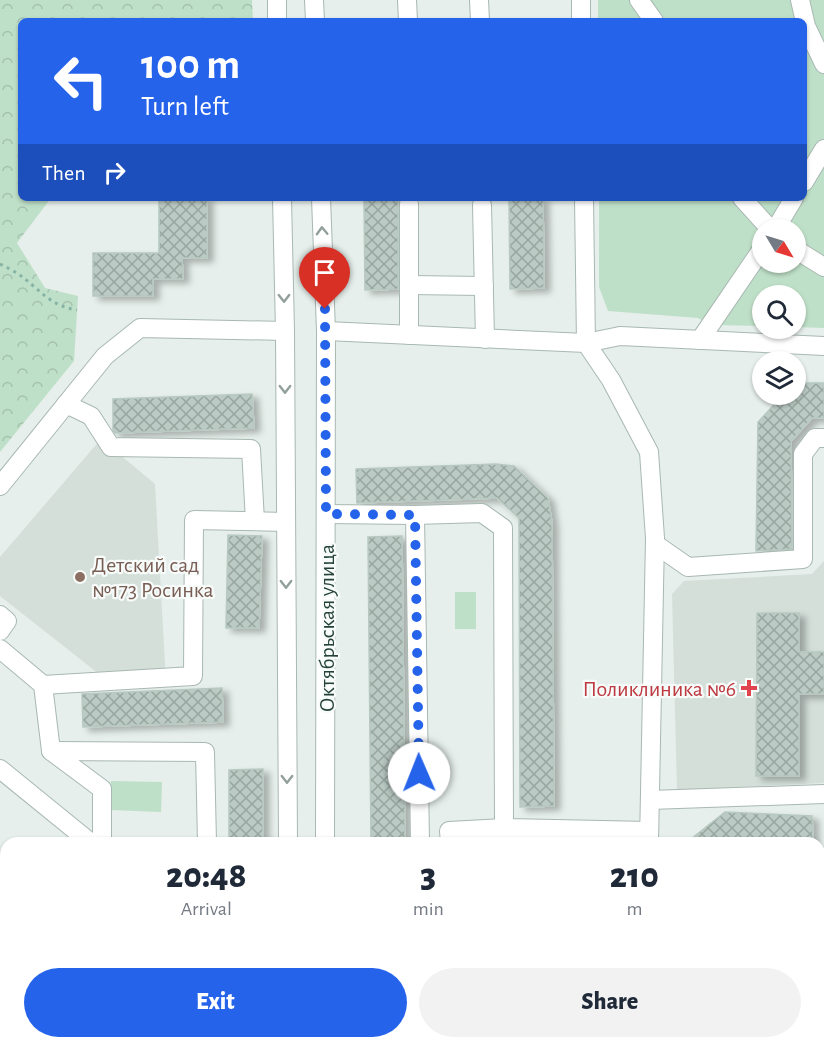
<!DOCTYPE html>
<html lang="en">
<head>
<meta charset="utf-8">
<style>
  body { margin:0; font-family:"Alegreya Sans",sans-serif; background:#f2f2f3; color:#1f2937; height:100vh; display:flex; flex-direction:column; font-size:22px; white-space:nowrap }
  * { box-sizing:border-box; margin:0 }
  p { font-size:20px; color:#747a83 }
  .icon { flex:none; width:33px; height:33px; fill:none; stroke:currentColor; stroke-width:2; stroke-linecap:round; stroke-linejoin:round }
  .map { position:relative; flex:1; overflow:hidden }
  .panel { position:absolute; left:0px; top:837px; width:825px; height:212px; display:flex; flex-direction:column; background:#fff; border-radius:18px 18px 0 0; box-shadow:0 2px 4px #0004 }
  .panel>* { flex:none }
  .guide { position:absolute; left:18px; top:18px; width:789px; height:183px; border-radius:9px; box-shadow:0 2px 4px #0004; background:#2563eb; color:#fff; overflow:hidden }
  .needle { width:39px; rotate:128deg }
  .fabs { position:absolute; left:752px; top:219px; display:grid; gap:12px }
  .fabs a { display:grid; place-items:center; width:54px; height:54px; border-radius:50%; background:#fff; box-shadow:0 2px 4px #0004; font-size:30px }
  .pin { position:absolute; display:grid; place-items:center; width:51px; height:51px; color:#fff; margin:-62px -26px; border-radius:50% 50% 50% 0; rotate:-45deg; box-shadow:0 0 6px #0007 }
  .pin .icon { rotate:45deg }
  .me { position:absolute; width:66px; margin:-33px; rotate:359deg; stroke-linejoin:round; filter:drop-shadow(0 0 4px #0008) }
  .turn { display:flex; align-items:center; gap:21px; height:126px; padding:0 24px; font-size:27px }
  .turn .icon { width:78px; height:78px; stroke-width:2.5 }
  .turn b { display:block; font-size:42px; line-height:51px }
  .then { display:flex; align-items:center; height:57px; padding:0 24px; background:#0003; gap:12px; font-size:22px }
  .eta { display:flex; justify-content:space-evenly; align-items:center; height:102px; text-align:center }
  .eta b { font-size:36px; font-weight:800; line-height:42px }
  .primary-button { display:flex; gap:12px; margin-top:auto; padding:12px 24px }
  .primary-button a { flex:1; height:69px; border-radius:36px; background:#2563eb; color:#fff; font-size:24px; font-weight:800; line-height:69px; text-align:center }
  .primary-button a+a { background:#f2f2f3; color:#1f2937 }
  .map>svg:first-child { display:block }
  .built { fill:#d4dfda }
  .forest { fill:url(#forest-crowns) }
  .garden { fill:#bfe0c8; fill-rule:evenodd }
  .building { fill:url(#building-cross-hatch); stroke:#b8c9c2; stroke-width:1.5; filter:url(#shadow) }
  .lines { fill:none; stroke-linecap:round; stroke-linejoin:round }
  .minor-casing { stroke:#a8b8b2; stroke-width:20 }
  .path { stroke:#86b3a5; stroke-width:3; stroke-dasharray:3 4.5; stroke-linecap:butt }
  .minor { stroke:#fff; stroke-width:18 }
  .oneway { stroke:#92a09c }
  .route { stroke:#2563eb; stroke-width:10; stroke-dasharray:0 18 }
  .education-dot { fill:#8d6e63; stroke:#f7fbf9; stroke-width:2 }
  .health-dot { fill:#e0444e; stroke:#f7fbf9; stroke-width:2 }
  .labels { text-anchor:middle; stroke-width:4.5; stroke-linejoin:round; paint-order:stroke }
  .education-label { font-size:22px; fill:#785e54; stroke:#f7fbf9; text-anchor:start }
  .street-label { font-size:22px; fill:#24423a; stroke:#f7fbf9 }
  .health-label { font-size:22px; fill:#be3a42; stroke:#f7fbf9; text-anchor:end }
</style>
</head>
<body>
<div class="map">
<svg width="824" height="1048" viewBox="0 0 824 1048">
  <defs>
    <pattern id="forest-crowns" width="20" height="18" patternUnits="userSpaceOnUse" patternTransform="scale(1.5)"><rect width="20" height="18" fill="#bfe0c8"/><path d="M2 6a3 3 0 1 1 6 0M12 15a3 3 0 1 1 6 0" fill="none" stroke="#a4c1ad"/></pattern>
    <pattern id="building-cross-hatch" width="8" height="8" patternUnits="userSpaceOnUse" patternTransform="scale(1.5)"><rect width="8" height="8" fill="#bbcac4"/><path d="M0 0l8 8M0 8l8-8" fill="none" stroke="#98a6a0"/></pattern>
    <filter id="shadow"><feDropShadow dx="6" dy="4" stdDeviation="3" flood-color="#0004"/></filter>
  </defs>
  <rect width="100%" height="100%" fill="#e6efeb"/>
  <!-- built -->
  <g class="built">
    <polygon points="101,439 155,484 166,682 108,681 0,596 0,557"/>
    <polygon points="824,561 824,783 677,790 672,594 684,581 812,574"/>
  </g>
  <!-- forest -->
  <polygon class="forest" points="0,0 252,0 253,21 21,21 21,198 51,198 17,243 45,288 78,296 74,361 0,452"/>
  <!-- garden -->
  <g class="garden">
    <path d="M598 0H824V328L795 327V296H762V326L711 325 698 318 608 311 599 287V198H804V21H598ZM762 230H795V262H762Z"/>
    <rect x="455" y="592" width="21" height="37"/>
    <polygon points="111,781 162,782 161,812 110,810"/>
  </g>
  <!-- building -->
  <g class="building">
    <polygon points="159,198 207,198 207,258 182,258 183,279 153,279 153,296 93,296 93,253 159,253"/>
    <polygon points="364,198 398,198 398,289 365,290"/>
    <polygon points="509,198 543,198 544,288 510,289"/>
    <polygon points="795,383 824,383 824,418 812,418 791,441 792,549 756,551 758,422 784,394 795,394"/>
    <polygon points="252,394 254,428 115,433 113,430 113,399"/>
    <polygon points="496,464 514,466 548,498 552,523 554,806 520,807 519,518 497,498 357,503 356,469"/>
    <polygon points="228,535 262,536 259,628 226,628"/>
    <polygon points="402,536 405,843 371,843 368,537"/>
    <polygon points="757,613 799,613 799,652 824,652 824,694 799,694 799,776 756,776"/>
    <polygon points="222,688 223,722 83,727 82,694"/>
    <polygon points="263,769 263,843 229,843 229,770"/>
    <polygon points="725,812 812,816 813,843 686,843"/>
  </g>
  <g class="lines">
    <!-- minor casing -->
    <g class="minor-casing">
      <g id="minor">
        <polyline points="277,0 277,21"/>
        <polyline points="314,0 315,21"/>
        <polyline points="407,0 408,21"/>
        <polyline points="479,0 480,21"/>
        <polyline points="581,0 581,21"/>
        <polyline points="639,0 654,21"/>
        <polyline points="800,0 806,26 824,64"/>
        <polyline points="804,182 824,149"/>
        <polyline points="282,198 285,331 288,843"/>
        <polyline points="321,198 326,331 325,843"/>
        <polyline points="584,198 586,343 611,380 649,452 655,538 649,843"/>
        <polyline points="742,198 771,230"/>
        <polyline points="409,204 409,335"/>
        <polyline points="482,205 485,339"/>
        <polyline points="775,230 794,198"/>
        <polyline points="795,249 824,267"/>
        <polyline points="409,285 484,286"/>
        <polyline points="326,331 586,343 620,336 824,346"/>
        <polyline points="700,340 762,249"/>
        <polyline points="66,404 91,416 111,447 251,449 255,521"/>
        <polyline points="0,486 105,356 140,328 285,331"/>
        <polyline points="326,514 415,515 420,843"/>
        <polyline points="415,515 482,513 503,528 504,828 649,831"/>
        <polyline points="655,544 688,567 803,559 803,454 815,438 824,438"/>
        <polyline points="0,615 7,621 0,631"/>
        <polyline points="0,649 43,685 51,751 102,789 102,843"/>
        <polyline points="43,685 193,676 194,520 286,522"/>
        <polyline points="51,751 205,752 207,843"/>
        <polyline points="0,769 91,843"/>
        <polyline points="650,800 824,794"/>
        <polyline points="450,843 449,831 504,828"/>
        <polyline points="0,1030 6,1030"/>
        <polyline points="20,1042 21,1048"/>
        <polyline points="202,1046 202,1048"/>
        <polyline points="87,1048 98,1042"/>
        <polyline points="286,1048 286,1042"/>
        <polyline points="325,1048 325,1042"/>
        <polyline points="405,1048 405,1042"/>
        <polyline points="648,1048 648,1042"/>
      </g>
    </g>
    <!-- path -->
    <path class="path" d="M0 264C6 267 12 270 17 273 39 288 49 306 77 310"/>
    <!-- minor -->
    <use href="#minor" class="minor"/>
  </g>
  <!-- one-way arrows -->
  <defs><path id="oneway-chevron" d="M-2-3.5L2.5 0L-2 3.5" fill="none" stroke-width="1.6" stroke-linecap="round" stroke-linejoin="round" transform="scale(1.5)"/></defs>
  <g class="oneway">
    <use href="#oneway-chevron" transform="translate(322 231) rotate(-92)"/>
    <use href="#oneway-chevron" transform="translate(284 298) rotate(89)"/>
    <use href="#oneway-chevron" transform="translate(285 389) rotate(90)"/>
    <use href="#oneway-chevron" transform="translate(286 584) rotate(90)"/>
    <use href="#oneway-chevron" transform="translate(287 779) rotate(90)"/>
  </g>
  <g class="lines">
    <!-- route -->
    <polyline class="route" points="325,309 326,514 415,515 419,773"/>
  </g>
  <!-- markers -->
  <circle class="education-dot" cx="80" cy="577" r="6"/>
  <path class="health-dot" d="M746 679h6v6h6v6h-6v6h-6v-6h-6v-6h6z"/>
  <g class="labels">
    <!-- education labels -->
    <g class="education-label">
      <text x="92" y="572">Детский сад<tspan x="92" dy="25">№173 Росинка</tspan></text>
    </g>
    <!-- street labels -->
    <g class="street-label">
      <text transform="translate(326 628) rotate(-90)" y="8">Октябрьская улица</text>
    </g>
    <!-- health labels -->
    <g class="health-label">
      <text x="736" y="696">Поликлиника №6</text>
    </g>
  </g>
</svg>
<div class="fabs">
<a><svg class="needle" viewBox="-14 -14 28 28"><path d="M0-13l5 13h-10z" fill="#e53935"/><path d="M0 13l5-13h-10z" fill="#747a83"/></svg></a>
<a><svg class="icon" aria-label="search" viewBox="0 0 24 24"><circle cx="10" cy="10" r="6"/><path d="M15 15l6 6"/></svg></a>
<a><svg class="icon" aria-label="layers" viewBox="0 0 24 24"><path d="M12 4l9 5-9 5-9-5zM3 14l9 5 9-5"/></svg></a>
</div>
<div class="pin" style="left:325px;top:309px;background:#d93025"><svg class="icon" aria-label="arrive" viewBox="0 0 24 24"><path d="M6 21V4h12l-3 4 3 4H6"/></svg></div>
<svg class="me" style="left:419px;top:773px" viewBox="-20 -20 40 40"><circle r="19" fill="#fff"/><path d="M0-13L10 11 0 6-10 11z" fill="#2563eb"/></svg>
<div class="guide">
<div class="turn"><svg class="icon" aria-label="left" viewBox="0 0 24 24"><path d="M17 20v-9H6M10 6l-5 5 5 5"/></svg><div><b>100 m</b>Turn left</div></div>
<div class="then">Then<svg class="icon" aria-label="right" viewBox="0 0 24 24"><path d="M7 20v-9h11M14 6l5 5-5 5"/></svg></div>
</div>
<section class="panel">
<div class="eta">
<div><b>20:48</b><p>Arrival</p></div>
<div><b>3</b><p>min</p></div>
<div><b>210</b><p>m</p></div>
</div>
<div class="primary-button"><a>Exit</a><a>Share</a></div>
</section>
</div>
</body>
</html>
